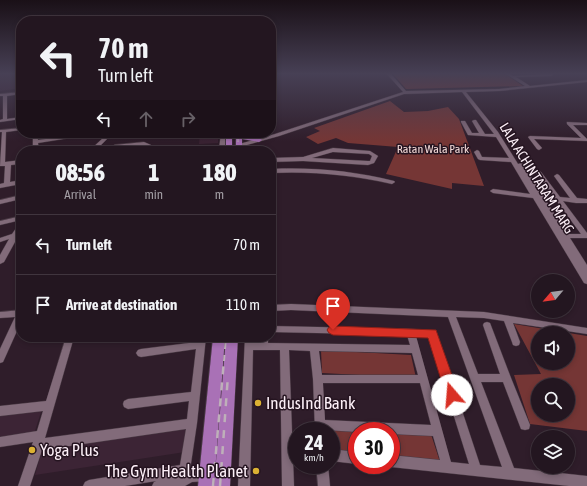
<!DOCTYPE html>
<html lang="en">
<head>
<meta charset="utf-8">
<style>
  body { margin:0; font-family:"Asap Condensed",sans-serif; background:#2f232d; color:#f1f3f6; height:100vh; display:flex; flex-direction:column; font-size:15px; white-space:nowrap }
  * { box-sizing:border-box; margin:0 }
  p { font-size:13px; color:#a39fa5 }
  .icon { flex:none; width:22px; height:22px; fill:none; stroke:currentColor; stroke-width:2; stroke-linecap:round; stroke-linejoin:round }
  .map { position:relative; flex:1; overflow:hidden }
  .drawer { position:absolute; left:16px; top:146px; width:260px; height:196px; display:flex; flex-direction:column; background:#231620; border-radius:16px; box-shadow:0 2px 6px #0003,0 0 0 1px #40353e }
  .drawer>* { flex:none }
  .hud { position:absolute; left:16px; top:16px; width:260px; height:122px; border-radius:16px; box-shadow:0 2px 6px #0003,0 0 0 1px #40353e; background:#231620; color:#f1f3f6; overflow:hidden }
  .needle { width:26px; rotate:241deg }
  .controls { position:absolute; left:531px; top:274px; display:grid; gap:8px }
  .controls a { display:grid; place-items:center; width:44px; height:44px; border-radius:50%; background:#231620; box-shadow:0 2px 6px #0003,0 0 0 1px #40353e; font-size:20px }
  .speed { position:absolute; left:288px; top:422px; display:flex; gap:8px; font-size:20px; font-weight:700; text-align:center }
  .speed>* { display:grid; place-content:center; width:52px; height:52px; border-radius:50%; background:#231620; box-shadow:0 2px 6px #0003,0 0 0 1px #40353e; line-height:1 }
  .speed small { font-size:10px; font-weight:400 }
  .speed .limit { border:6px solid #d22; background:#fff; color:#111 }
  .pin { position:absolute; display:grid; place-items:center; width:34px; height:34px; color:#fff; margin:-41px -17px; border-radius:50% 50% 50% 0; rotate:-45deg; box-shadow:0 0 4px #0007 }
  .pin .icon { rotate:45deg }
  .me { position:absolute; width:44px; margin:-22px; rotate:342deg; stroke-linejoin:round; filter:drop-shadow(0 0 3px #0008) }
  .turn { display:flex; align-items:center; gap:14px; height:84px; padding:0 16px; font-size:18px }
  .turn .icon { width:52px; height:52px; stroke-width:2.5 }
  .turn b { display:block; font-size:28px; line-height:34px }
  .lanes { display:flex; align-items:center; height:38px; padding:0 16px; background:#0003; justify-content:center; gap:20px; direction:ltr }
  .lanes .off { opacity:.35 }
  .eta { display:flex; justify-content:space-evenly; align-items:center; height:68px; text-align:center }
  .eta b { font-size:24px; font-weight:800; line-height:28px }
  ul { padding:0; list-style:none }
  li { display:flex; align-items:center; gap:12px; height:60px; padding:0 16px; border-top:1px solid #40353e }
  li div { flex:1 }
  li b { display:block; font-size:15px }
  li em { font-style:normal }
  .map>svg:first-child { display:block }
  .built { fill:#3c2435 }
  .green { fill:#753635; fill-rule:evenodd }
  .lines { fill:none; stroke-linecap:round; stroke-linejoin:round }
  .minor-casing { stroke:#493a44; stroke-width:1 }
  .major-casing { stroke:#493a44; stroke-width:1 }
  .minor { fill:#826b7a; fill-rule:evenodd }
  .major { fill:#a971b6; fill-rule:evenodd }
  .rail-far2 { stroke:#beb0b9; stroke-width:1; stroke-dasharray:3 3; stroke-linecap:butt }
  .rail-far1 { stroke:#beb0b9; stroke-width:2; stroke-dasharray:6 6; stroke-linecap:butt }
  .rail { stroke:#beb0b9; stroke-width:2.5; stroke-dasharray:8 8; stroke-linecap:butt }
  .route { fill:#d93025; stroke:#8d1f18 }
  .poi-dot { fill:#dcb233; stroke:#251420; stroke-width:1.5 }
  .labels { text-anchor:middle; stroke-width:3; stroke-linejoin:round; paint-order:stroke }
  .far-park-label { font-size:12px; fill:#f3d9d7; stroke:#251420 }
  .street-label { font-size:14px; fill:#fceff7; stroke:#251420 }
  .near-poi-label { font-size:17px; fill:#fceff7; stroke:#251420; text-anchor:start }
</style>
</head>
<body>
<div class="map">
<svg width="587" height="486" viewBox="0 0 587 486">
  <rect width="100%" height="100%" fill="#2f1d2a"/>
  <!-- built -->
  <g class="built">
    <polygon points="0,74 21,74 21,88 0,91"/>
    <polygon points="176,133 218,133 218,143 199,144 200,134 185,135"/>
    <polygon points="42,409 34,434 0,439 0,415"/>
    <polygon points="189,425 185,452 35,475 43,446"/>
  </g>
  <!-- green -->
  <g class="green">
    <polygon points="393,74 505,74 523,86 406,89"/>
    <polygon points="390,101 404,112 428,111 448,107 459,119 484,186 452,183 452,189 386,174 398,147 348,143 336,138 318,144 306,137 320,131 314,128"/>
    <path d="M514 324 587 336V431L530 424 514 375 541 374ZM538 333H568V363H538ZM538 385H568V415H538Z"/>
    <polygon points="321,350 411,355 416,378 322,373"/>
    <polygon points="326,423 429,428 440,462 391,457 391,431 357,431 357,453 331,450 331,431 326,431"/>
  </g>
  <g class="lines">
    <!-- minor casing -->
    <g class="minor-casing">
      <g id="minor">
        <path d="M387 74H391L406 91 499 89 525 86 506 74H510L513 76 551 74 553 75 551 76 516 77 530 86 587 80V82L499 91 466 92 498 132 518 164 522 163 543 195 553 196 536 173 539 171 541 172 560 197 570 198 554 176 557 174 559 175 577 198 587 199V203H576L563 201 587 233V238H570L587 265V284L584 283 533 198 493 193 490 191 493 189 530 194 511 162 480 160 478 159 474 152 477 150 479 151 482 157 509 158 496 137 468 135 461 122V121H465L472 133H479L472 121 474 120H476L485 134H494L462 92 404 94 279 136 225 151H216L219 149 221 133H225V148L275 134 403 92ZM545 199 556 200 581 234H567Z"/>
        <polygon points="21,92 21,94 7,96 7,119 21,117 21,119 0,122 0,120 3,119 3,96 0,96 0,94"/>
        <polygon points="567,122 587,123 587,125 573,125 587,139 587,141 534,139 542,148 539,150 537,149 528,137 530,136 581,138 567,124"/>
        <polygon points="21,128 21,130 6,132 5,162 21,160 21,164 11,165 10,182 21,180 21,184 0,188 0,184 4,183 5,166 0,166 2,132 0,132 0,130"/>
        <polygon points="33,133 37,133 38,140 76,135 106,136 108,133 113,133 95,151 89,151 103,138 76,137 38,143 39,151 33,151"/>
        <polygon points="144,142 151,145 150,151 144,151 145,146 144,146 118,147 117,151 111,151 114,145"/>
        <polygon points="103,146 106,148 104,151 98,151 101,147"/>
        <polygon points="162,146 165,148 164,151 158,151 160,147"/>
        <path d="M333 148 370 151 378 156 374 163 368 165 303 161 271 162V158L303 157ZM333 152 369 154 372 156 370 161H368L312 158Z"/>
        <path d="M271 169C313 167 354 171 394 181L395 182 392 184C352 175 312 171 271 173Z"/>
        <polygon points="21,195 21,199 0,204 0,200"/>
        <polygon points="21,216 21,220 0,225 0,221"/>
        <polygon points="21,223 21,231 4,262 0,264 0,255 9,239 0,242 0,238 12,234 19,224"/>
        <path d="M291 304 484 312 587 328V334L513 323 520 342 519 345 516 346 513 345 512 342 504 321 484 318 456 317 478 374H500L483 325 484 323 487 322 490 323 511 378 530 425 529 429 525 430 521 429 503 382H481L514 468 587 476V486H569L391 467 387 465H391V455L440 460 433 436 391 434V431H357V432L325 430 315 431 313 379 310 351 289 350 294 486H282L280 350H253L250 486H238L245 337H253V342H259L260 337H268V343L410 345 407 335 271 332V326L411 329 433 331 437 335 480 465 502 467 448 317 291 310 271 311V305ZM416 336 429 337 469 464 451 462ZM319 351 412 353 418 375H322ZM323 383H420L431 425 325 420Z"/>
        <polygon points="21,310 21,322 3,362 0,363 0,349 15,317 0,318 0,312"/>
        <polygon points="66,337 74,337 45,438 187,419 189,401 128,409 124,407 123,404 124,401 128,399 191,392 196,349 141,357 138,356 136,353 138,350 141,349 197,342 198,337 206,337 197,423 190,470 208,469 212,471 214,475 212,479 208,481 192,482 185,486 152,486 154,482 156,481 125,486 83,486 85,482 89,480 180,465 186,429 42,450 30,486 18,486 33,442 0,447 0,437 37,431 43,411 0,416 0,406 46,401"/>
        <polygon points="331,449 357,452 357,464 331,461"/>
        <polygon points="316,465 328,465 330,486 318,486"/>
      </g>
    </g>
    <!-- major casing -->
    <g class="major-casing">
      <g id="major">
        <rect x="226" y="133" width="6" height="18"/>
        <polygon points="236,133 242,133 242,136 259,138 262,140 259,142 242,139 242,151 236,151"/>
        <polygon points="213,337 225,337 214,486 198,486"/>
        <polygon points="226,337 238,337 230,486 214,486"/>
      </g>
    </g>
    <!-- minor -->
    <use href="#minor" class="minor"/>
    <!-- major -->
    <use href="#major" class="major"/>
    <!-- rail-far2 -->
    <polyline class="rail-far2" points="238,133 238,151"/>
    <!-- rail-far1 -->
    <polyline class="rail-far1" points="224,361 226,337"/>
    <!-- rail -->
    <g class="rail">
      <polyline points="213,486 224,360"/>
      <polyline points="220,486 228,375"/>
    </g>
  </g>
  <!-- sky -->
  <linearGradient id="sky" x2="0" y2="1"><stop stop-color="#1a1017"/><stop offset="0.52" stop-color="#474055"/><stop offset="1" stop-color="#474055" stop-opacity="0"/></linearGradient>
  <rect width="587" height="142" fill="url(#sky)"/>
  <!-- route -->
  <polygon class="route" points="333,326 436,330 459,395 457,399 452,401 447,399 428,338 333,335 329,333 327,330 329,327"/>
  <!-- markers -->
  <g class="poi-dot">
    <circle cx="258" cy="403" r="4"/>
    <circle cx="32" cy="450" r="4"/>
    <circle cx="256" cy="471" r="4"/>
  </g>
  <g class="labels">
    <!-- far-park labels -->
    <g class="far-park-label">
      <text x="433" y="153">Ratan Wala Park</text>
    </g>
    <!-- street labels -->
    <g class="street-label">
      <text transform="translate(537 178) rotate(58)" y="5">LALA ACHINTARAM MARG</text>
    </g>
    <!-- near-poi labels -->
    <g class="near-poi-label">
      <text x="266" y="409">IndusInd Bank</text>
      <text x="40" y="456">Yoga Plus</text>
      <text x="248" y="477" text-anchor="end">The Gym Health Planet</text>
    </g>
  </g>
</svg>
<div class="controls">
<a><svg class="needle" viewBox="-14 -14 28 28"><path d="M0-13l5 13h-10z" fill="#e53935"/><path d="M0 13l5-13h-10z" fill="#a39fa5"/></svg></a>
<a><svg class="icon" aria-label="sound" viewBox="0 0 24 24"><path d="M4 9h4l5-4v14l-5-4H4zM17 9q2 3 0 6"/></svg></a>
<a><svg class="icon" aria-label="search" viewBox="0 0 24 24"><circle cx="10" cy="10" r="6"/><path d="M15 15l6 6"/></svg></a>
<a><svg class="icon" aria-label="layers" viewBox="0 0 24 24"><path d="M12 4l9 5-9 5-9-5zM3 14l9 5 9-5"/></svg></a>
</div>
<div class="speed"><div>24<small>km/h</small></div><div class="limit">30</div></div>
<div class="pin" style="left:333px;top:330px;background:#d93025"><svg class="icon" aria-label="arrive" viewBox="0 0 24 24"><path d="M6 21V4h12l-3 4 3 4H6"/></svg></div>
<svg class="me" style="left:452px;top:395px" viewBox="-20 -20 40 40"><circle r="19" fill="#fff"/><path d="M0-13L10 11 0 6-10 11z" fill="#d93025"/></svg>
<div class="hud">
<div class="turn"><svg class="icon" aria-label="left" viewBox="0 0 24 24"><path d="M17 20v-9H6M10 6l-5 5 5 5"/></svg><div><b>70 m</b>Turn left</div></div>
<div class="lanes"><svg class="icon" aria-label="left" viewBox="0 0 24 24"><path d="M17 20v-9H6M10 6l-5 5 5 5"/></svg><svg class="icon off" aria-label="ahead" viewBox="0 0 24 24"><path d="M12 20V5M6 11l6-6 6 6"/></svg><svg class="icon off" aria-label="right" viewBox="0 0 24 24"><path d="M7 20v-9h11M14 6l5 5-5 5"/></svg></div>
</div>
<section class="drawer">
<div class="eta">
<div><b>08:56</b><p>Arrival</p></div>
<div><b>1</b><p>min</p></div>
<div><b>180</b><p>m</p></div>
</div>
<ul>
<li><svg class="icon" aria-label="left" viewBox="0 0 24 24"><path d="M17 20v-9H6M10 6l-5 5 5 5"/></svg><div><b>Turn left</b></div><em>70 m</em></li>
<li><svg class="icon" aria-label="arrive" viewBox="0 0 24 24"><path d="M6 21V4h12l-3 4 3 4H6"/></svg><div><b>Arrive at destination</b></div><em>110 m</em></li>
</ul>
</section>
</div>
</body>
</html>
